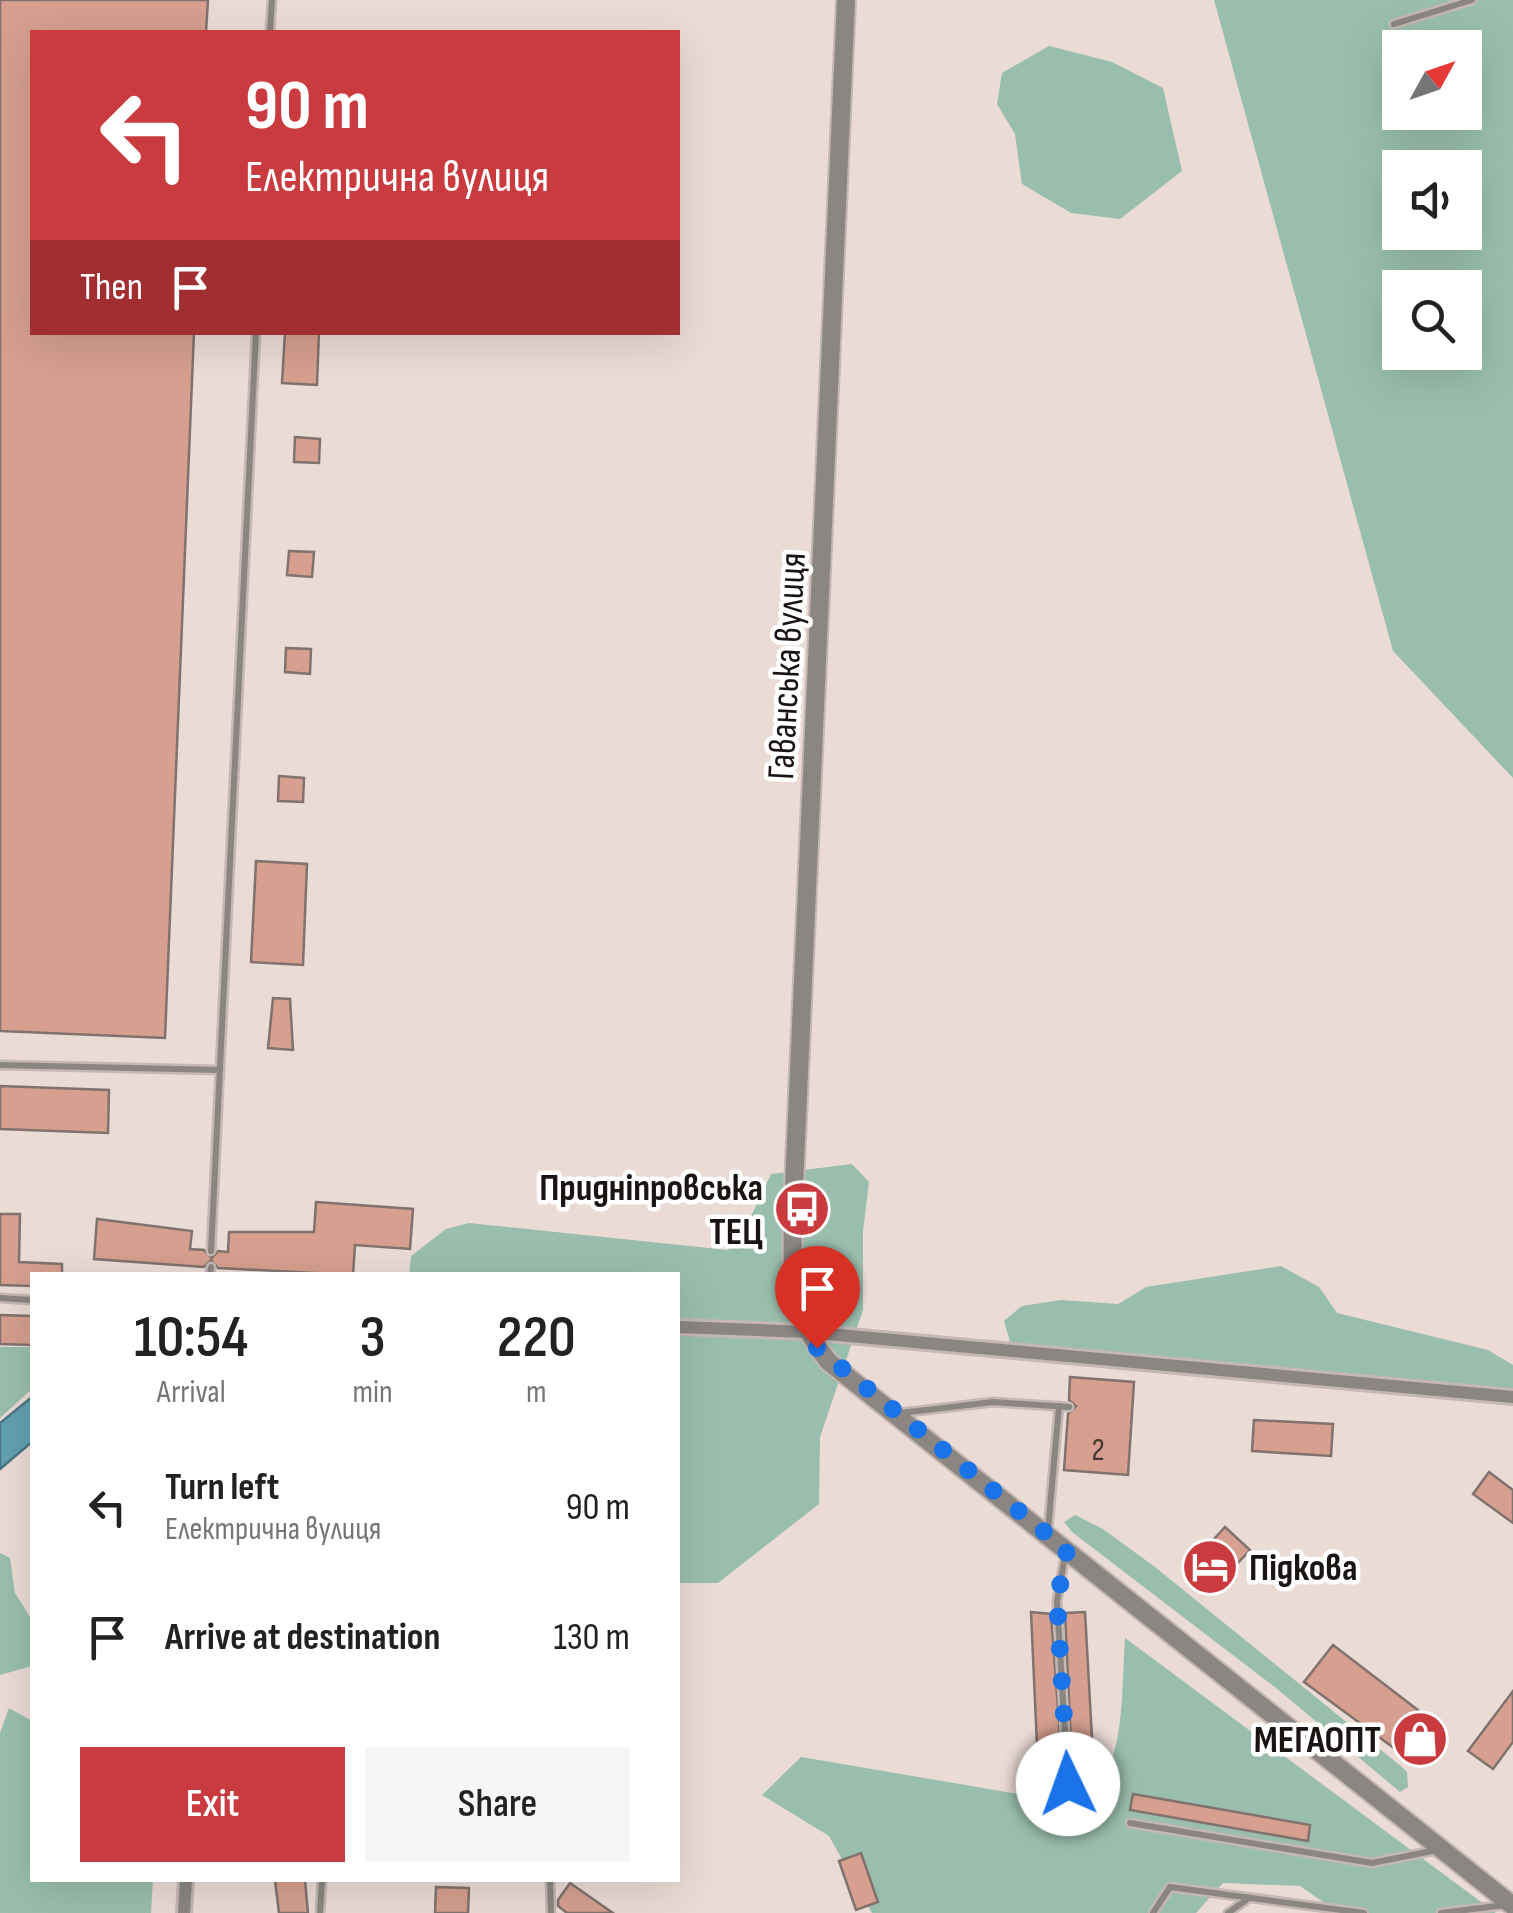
<!DOCTYPE html>
<html lang="en">
<head>
<meta charset="utf-8">
<style>
  body { margin:0; font-family:"Sofia Sans Condensed",sans-serif; background:#f6f6f6; color:#222; height:100vh; display:flex; flex-direction:column; font-size:38px; white-space:nowrap }
  * { box-sizing:border-box; margin:0 }
  p { font-size:32px; color:#767676 }
  .icon { flex:none; width:55px; height:55px; fill:none; stroke:currentColor; stroke-width:2; stroke-linecap:round; stroke-linejoin:round }
  .map { position:relative; flex:1; overflow:hidden }
  .details { position:absolute; left:30px; top:1272px; width:650px; height:610px; display:flex; flex-direction:column; background:#fff; border-radius:0px; box-shadow:0 10px 40px #0002 }
  .details>* { flex:none }
  .banner { position:absolute; left:30px; top:30px; width:650px; height:305px; border-radius:0px; box-shadow:0 10px 40px #0002; background:#ca3b3f; color:#fff; overflow:hidden }
  .needle { width:65px; rotate:50deg }
  .buttons { position:absolute; left:1382px; top:30px; display:grid; gap:20px }
  .buttons a { display:grid; place-items:center; width:100px; height:100px; border-radius:0px; background:#fff; box-shadow:0 10px 40px #0002; font-size:50px }
  .pin { position:absolute; display:grid; place-items:center; width:85px; height:85px; color:#fff; margin:-102px -42px; border-radius:50% 50% 50% 0; rotate:-45deg; box-shadow:0 0 10px #0007 }
  .pin .icon { rotate:45deg }
  .me { position:absolute; width:110px; margin:-55px; rotate:357deg; stroke-linejoin:round; filter:drop-shadow(0 0 8px #0008) }
  .turn { display:flex; align-items:center; gap:35px; height:210px; padding:0 50px; font-size:45px }
  .turn .icon { width:130px; height:130px; stroke-width:2.5 }
  .turn b { display:block; font-size:70px; line-height:85px }
  .then { display:flex; align-items:center; height:95px; padding:0 50px; background:#0003; gap:20px; font-size:38px }
  .eta { display:flex; justify-content:space-evenly; align-items:center; height:170px; text-align:center }
  .eta b { font-size:60px; font-weight:600; line-height:70px }
  .action { display:flex; gap:20px; margin-top:auto; padding:20px 50px }
  .action a { flex:1; height:115px; border-radius:0px; background:#ca3b3f; color:#fff; font-size:40px; font-weight:600; line-height:115px; text-align:center }
  .action a+a { background:#f6f6f6; color:#222 }
  ul { padding:0; list-style:none }
  li { display:flex; align-items:center; gap:30px; height:130px; padding:0 50px }
  li div { flex:1 }
  li b { display:block; font-size:38px }
  li em { font-style:normal }
  .map>svg:first-child { display:block }
  .green { fill:#9abead; fill-rule:evenodd }
  .water { fill:#62a1b3; stroke:#4c7783; stroke-width:2.5 }
  .building { fill:#d69f8f; stroke:#81726d; stroke-width:2.5 }
  .lines { fill:none; stroke-linecap:round; stroke-linejoin:round }
  .service-casing { stroke:#c5b7b2; stroke-width:11 }
  .minor-casing { stroke:#c5b7b2; stroke-width:18 }
  .tertiary-casing { stroke:#c5b7b2; stroke-width:22 }
  .service { stroke:#8b8682; stroke-width:6 }
  .minor { stroke:#8b8682; stroke-width:12 }
  .tertiary { stroke:#8b8682; stroke-width:18 }
  .route { stroke:#1a73e8; stroke-width:18; stroke-dasharray:0 32.4 }
  .labels { text-anchor:middle; stroke-width:9; stroke-linejoin:round; paint-order:stroke }
  .number-label { font-size:32px; fill:#493731 }
  .street-label { font-size:38px; fill:#1a1412; stroke:#fff }
  .poi-label { font-size:38px; font-weight:bold; fill:#1a1412; stroke:#fff; text-anchor:end }
</style>
</head>
<body>
<div class="map">
<svg width="1513" height="1913" viewBox="0 0 1513 1913">
  <rect width="100%" height="100%" fill="#ebdbd5"/>
  <!-- green -->
  <g class="green">
    <path d="M1214 0H1513V778L1393 651ZM1400 48H1465V112H1400ZM1400 168H1465V232H1400ZM1400 288H1465V352H1400Z"/>
    <polygon points="1049,46 1112,62 1163,88 1182,171 1120,219 1071,213 1022,184 1015,134 997,104 1002,73"/>
    <polygon points="852,1164 869,1182 863,1231 863,1310 820,1437 819,1504 718,1583 678,1583 678,1275 409,1275 411,1256 446,1229 469,1223 728,1250 747,1225 771,1174"/>
    <polygon points="1281,1266 1319,1287 1337,1313 1488,1350 1513,1365 1513,1390 1070,1351 1010,1342 1004,1321 1022,1306 1061,1300 1118,1304 1146,1287"/>
    <polygon points="0,1347 32,1347 32,1389 0,1418"/>
    <polygon points="1075,1515 1103,1529 1155,1567 1402,1767 1407,1772 1408,1787 1400,1792 1276,1688 1072,1532 1064,1522"/>
    <polygon points="0,1553 10,1558 15,1593 32,1620 32,1666 0,1675"/>
    <path d="M1125 1638 1496 1913H1339L1300 1886 1223 1883 1196 1913H872L829 1836 762 1795 801 1757 1089 1806C1126 1755 1121 1699 1125 1638Z"/>
    <polygon points="9,1708 32,1721 32,1880 153,1880 151,1913 0,1913 0,1733"/>
  </g>
  <!-- water -->
  <polygon class="water" points="32,1397 32,1442 0,1469 0,1423"/>
  <!-- building -->
  <g class="building">
    <polygon points="0,0 208,0 206,32 32,32 32,332 194,332 165,1038 0,1031"/>
    <polygon points="285,332 319,332 317,385 282,383"/>
    <polygon points="295,437 320,439 319,463 294,462"/>
    <polygon points="289,551 314,552 312,577 287,575"/>
    <polygon points="286,648 311,649 310,674 285,672"/>
    <polygon points="279,776 304,778 303,802 278,801"/>
    <polygon points="256,861 307,864 303,965 251,962"/>
    <polygon points="273,998 290,999 293,1050 268,1048"/>
    <polygon points="0,1086 109,1090 108,1133 0,1129"/>
    <polygon points="316,1202 413,1209 410,1249 355,1245 353,1275 218,1268 211,1260 204,1267 94,1259 97,1219 192,1231 190,1249 204,1250 212,1258 218,1251 228,1252 229,1232 314,1232"/>
    <polygon points="0,1214 20,1214 19,1262 62,1264 62,1275 32,1275 32,1286 0,1285"/>
    <polygon points="0,1315 32,1316 32,1345 0,1344"/>
    <polygon points="1070,1377 1134,1382 1128,1475 1064,1470 1068,1414 1076,1406 1069,1400"/>
    <polygon points="1254,1420 1333,1424 1331,1456 1252,1451"/>
    <polygon points="1489,1472 1513,1490 1513,1523 1473,1494"/>
    <polygon points="1225,1527 1250,1550 1217,1585 1193,1562"/>
    <polygon points="1031,1612 1051,1614 1064,1789 1039,1790"/>
    <polygon points="1085,1612 1095,1792 1079,1792 1073,1789 1065,1613"/>
    <polygon points="1333,1645 1444,1730 1417,1765 1304,1682"/>
    <polygon points="1513,1691 1513,1742 1493,1769 1468,1751"/>
    <polygon points="1133,1794 1310,1825 1308,1841 1130,1810"/>
    <polygon points="861,1853 878,1902 856,1910 839,1861"/>
    <polygon points="275,1880 305,1880 308,1913 279,1913"/>
    <polygon points="570,1883 613,1913 567,1913 558,1906 558,1900"/>
    <polygon points="436,1887 469,1888 468,1913 435,1913"/>
  </g>
  <g class="lines">
    <!-- service casing -->
    <g class="service-casing">
      <g id="service">
        <polyline points="1394,24 1472,0"/>
        <polyline points="270,32 272,0"/>
        <polyline points="0,1065 220,1070"/>
        <polyline points="211,1251 256,332"/>
        <polyline points="210,1275 211,1267"/>
        <polyline points="0,1298 32,1300"/>
        <polyline points="901,1413 993,1402 1069,1407"/>
        <polyline points="1048,1530 1059,1406"/>
        <polyline points="1065,1556 1057,1601 1068,1784"/>
        <polyline points="1130,1823 1372,1863 1437,1850"/>
        <polyline points="550,1880 551,1913"/>
        <polyline points="320,1913 322,1880"/>
        <polyline points="1153,1913 1170,1887 1364,1913"/>
        <polyline points="1228,1913 1249,1898"/>
        <polyline points="1441,1913 1505,1905"/>
      </g>
    </g>
    <!-- minor casing -->
    <g class="minor-casing">
      <g id="minor">
        <polyline points="678,1327 806,1332 1513,1397"/>
        <polyline points="184,1913 186,1880"/>
      </g>
    </g>
    <!-- tertiary casing -->
    <g class="tertiary-casing">
      <path id="tertiary" d="M846 0 793 1209C792 1268 789 1314 829 1362L1513 1906"/>
    </g>
    <!-- service -->
    <use href="#service" class="service"/>
    <!-- minor -->
    <use href="#minor" class="minor"/>
    <!-- tertiary -->
    <use href="#tertiary" class="tertiary"/>
  </g>
  <g class="lines">
    <!-- route -->
    <polyline class="route" points="817,1348 1067,1550 1057,1601 1068,1784"/>
  </g>
  <!-- icons -->
  <defs>
    <g id="bus-disc" transform="scale(2.875)"><circle r="9.5" fill="#ca3b3f" stroke="#fff"/><path d="M-5-6H5V4H4V6H2V4H-2V6H-4V4H-5ZM-3.5-4V0h7V-4ZM-3.5 1.2v1.5H-2V1.2ZM2 1.2v1.5H3.5V1.2Z" fill="#fff"/></g>
    <g id="hotel-disc" transform="scale(2.875)"><circle r="9.5" fill="#ca3b3f" stroke="#fff"/><path d="M-6-4.5h1.5V1H6V5H4.5V3h-9V5H-6ZM-4 0a1.8 1.8 0 1 1 3.6 0ZM.5 0V-2.5h3Q6-2.5 6 0Z" fill="#fff"/></g>
    <g id="shop-disc" transform="scale(2.875)"><circle r="9.5" fill="#ca3b3f" stroke="#fff"/><path d="M-5-2.5h2.3a2.7 3.5 0 0 1 5.4 0H5L5.5 6h-11ZM-1.5-2.5h3a1.5 2.3 0 0 0-3 0Z" fill="#fff"/></g>
  </defs>
  <g fill-rule="evenodd">
    <use href="#bus-disc" x="802" y="1209"/>
    <use href="#hotel-disc" x="1210" y="1567"/>
    <use href="#shop-disc" x="1420" y="1739"/>
  </g>
  <g class="labels">
    <!-- number labels -->
    <g class="number-label">
      <text x="1098" y="1460">2</text>
    </g>
    <!-- street labels -->
    <g class="street-label">
      <text transform="translate(786 666) rotate(-87)" y="13">Гаванська вулиця</text>
    </g>
    <!-- poi labels -->
    <g class="poi-label">
      <text x="763" y="1200">Придніпровська<tspan x="763" dy="44">ТЕЦ</tspan></text>
      <text x="1249" y="1580" text-anchor="start">Підкова</text>
      <text x="1381" y="1752">МЕГАОПТ</text>
    </g>
  </g>
</svg>
<div class="buttons">
<a><svg class="needle" viewBox="-14 -14 28 28"><path d="M0-13l5 13h-10z" fill="#e53935"/><path d="M0 13l5-13h-10z" fill="#767676"/></svg></a>
<a><svg class="icon" aria-label="sound" viewBox="0 0 24 24"><path d="M4 9h4l5-4v14l-5-4H4zM17 9q2 3 0 6"/></svg></a>
<a><svg class="icon" aria-label="search" viewBox="0 0 24 24"><circle cx="10" cy="10" r="6"/><path d="M15 15l6 6"/></svg></a>
</div>
<div class="pin" style="left:817px;top:1348px;background:#d93025"><svg class="icon" aria-label="arrive" viewBox="0 0 24 24"><path d="M6 21V4h12l-3 4 3 4H6"/></svg></div>
<svg class="me" style="left:1068px;top:1784px" viewBox="-20 -20 40 40"><circle r="19" fill="#fff"/><path d="M0-13L10 11 0 6-10 11z" fill="#1a73e8"/></svg>
<div class="banner">
<div class="turn"><svg class="icon" aria-label="left" viewBox="0 0 24 24"><path d="M17 20v-9H6M10 6l-5 5 5 5"/></svg><div><b>90 m</b>Електрична вулиця</div></div>
<div class="then">Then<svg class="icon" aria-label="arrive" viewBox="0 0 24 24"><path d="M6 21V4h12l-3 4 3 4H6"/></svg></div>
</div>
<section class="details">
<div class="eta">
<div><b>10:54</b><p>Arrival</p></div>
<div><b>3</b><p>min</p></div>
<div><b>220</b><p>m</p></div>
</div>
<ul>
<li><svg class="icon" aria-label="left" viewBox="0 0 24 24"><path d="M17 20v-9H6M10 6l-5 5 5 5"/></svg><div><b>Turn left</b><p>Електрична вулиця</p></div><em>90 m</em></li>
<li><svg class="icon" aria-label="arrive" viewBox="0 0 24 24"><path d="M6 21V4h12l-3 4 3 4H6"/></svg><div><b>Arrive at destination</b></div><em>130 m</em></li>
</ul>
<div class="action"><a>Exit</a><a>Share</a></div>
</section>
</div>
</body>
</html>
